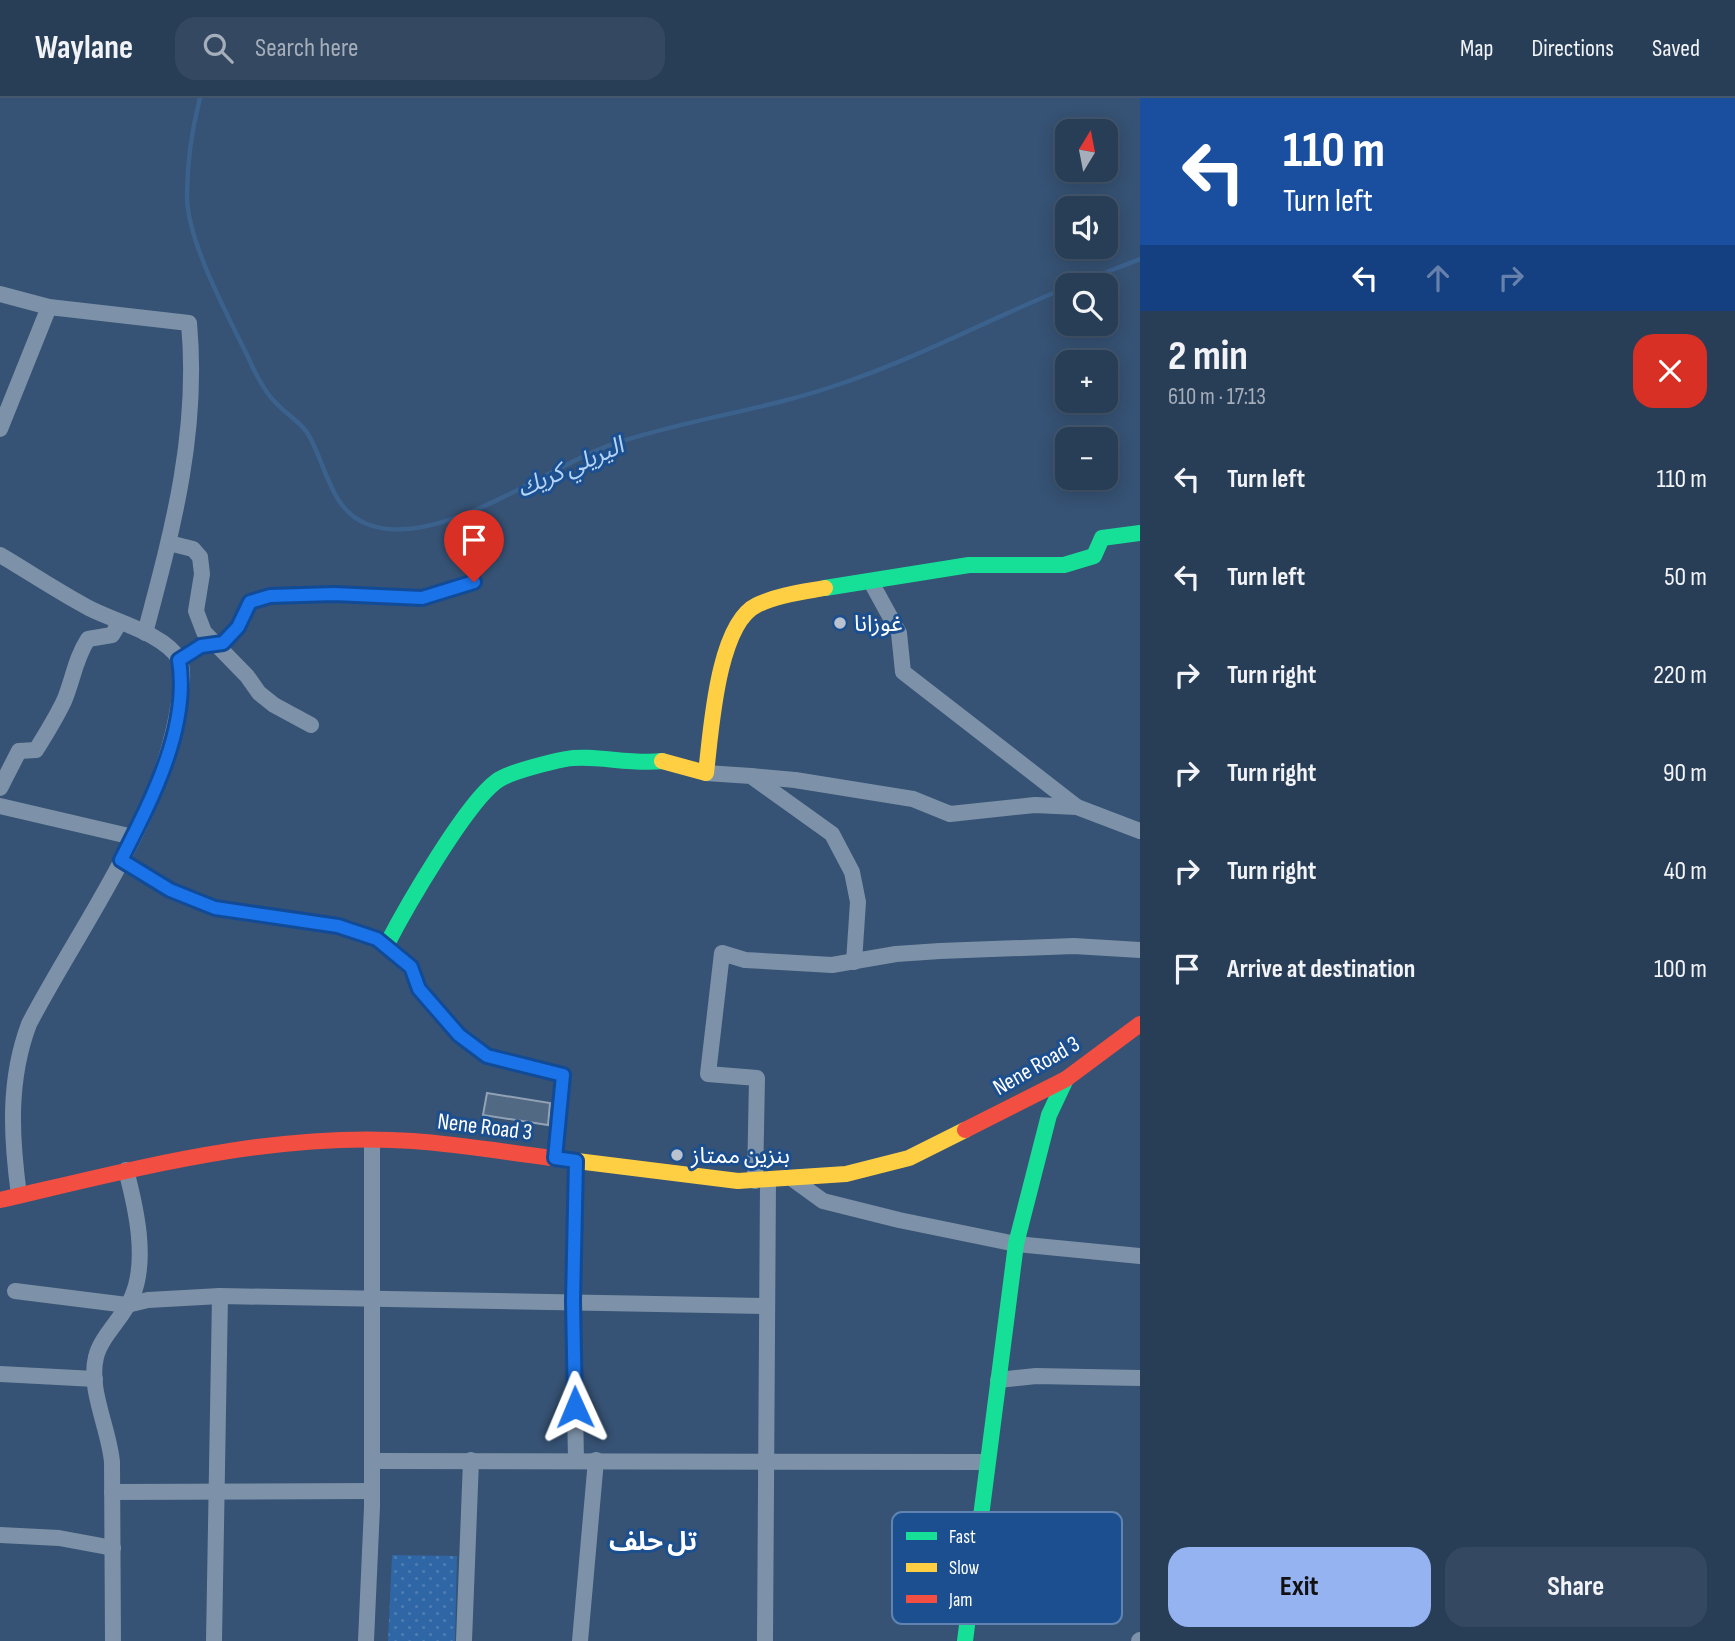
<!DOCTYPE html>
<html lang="en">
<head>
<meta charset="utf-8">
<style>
  body { margin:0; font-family:"Sofia Sans Condensed","Noto Sans Arabic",sans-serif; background:#344961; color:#f1f3f6; height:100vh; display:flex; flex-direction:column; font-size:26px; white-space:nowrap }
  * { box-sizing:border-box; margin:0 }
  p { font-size:23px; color:#a5aeba }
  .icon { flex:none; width:38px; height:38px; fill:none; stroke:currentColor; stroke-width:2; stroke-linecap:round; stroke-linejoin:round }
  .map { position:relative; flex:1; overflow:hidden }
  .details { display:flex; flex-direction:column; background:#283e57; width:595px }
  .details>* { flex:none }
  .banner { background:#1a4fa0; color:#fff; overflow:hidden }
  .needle { width:46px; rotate:10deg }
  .buttons { position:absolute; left:1055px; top:21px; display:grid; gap:14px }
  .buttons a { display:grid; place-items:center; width:63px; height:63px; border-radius:14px; background:#283e57; box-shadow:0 4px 18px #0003,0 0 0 2px #44576d; font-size:35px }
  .pin { position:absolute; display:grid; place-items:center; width:60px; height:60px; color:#fff; margin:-72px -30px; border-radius:50% 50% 50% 0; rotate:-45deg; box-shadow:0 0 7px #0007 }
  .pin .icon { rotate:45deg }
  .me { position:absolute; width:77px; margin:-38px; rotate:359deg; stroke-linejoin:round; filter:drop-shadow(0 0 5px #0008) }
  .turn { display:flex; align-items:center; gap:24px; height:147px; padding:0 28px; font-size:32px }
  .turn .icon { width:91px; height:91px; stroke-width:2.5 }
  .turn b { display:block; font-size:49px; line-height:60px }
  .lanes { display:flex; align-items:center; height:66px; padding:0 28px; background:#0003; justify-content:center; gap:35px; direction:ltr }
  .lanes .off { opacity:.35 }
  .round { display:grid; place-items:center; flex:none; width:74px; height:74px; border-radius:21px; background:#344961 }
  .summary { display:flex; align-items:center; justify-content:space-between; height:119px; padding:0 28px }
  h1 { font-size:42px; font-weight:700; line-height:52px }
  .cta { display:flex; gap:14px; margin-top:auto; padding:14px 28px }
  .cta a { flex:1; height:80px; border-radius:21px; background:#95b2f1; color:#111; font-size:28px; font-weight:700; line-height:80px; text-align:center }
  .cta a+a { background:#344961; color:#f1f3f6 }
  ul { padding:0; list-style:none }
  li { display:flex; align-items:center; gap:21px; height:98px; padding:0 28px }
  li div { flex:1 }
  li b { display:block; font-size:26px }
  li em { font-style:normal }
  header { display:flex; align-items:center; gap:42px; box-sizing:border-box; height:98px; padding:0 35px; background:#283e57; border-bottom:2px solid #44576d }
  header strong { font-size:33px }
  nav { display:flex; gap:38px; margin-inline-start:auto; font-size:24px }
  .search { width:490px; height:63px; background:#344961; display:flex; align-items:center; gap:18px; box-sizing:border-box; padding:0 24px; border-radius:21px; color:#a5aeba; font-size:26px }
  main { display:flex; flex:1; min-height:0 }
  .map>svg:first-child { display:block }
  .green { fill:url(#green-dots) }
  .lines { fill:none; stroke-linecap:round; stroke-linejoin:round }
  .stream { stroke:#3b618d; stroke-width:4.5 }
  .building { fill:#526984; stroke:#92a2b6; stroke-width:2 }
  .street { stroke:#7d92a8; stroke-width:16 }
  .fast { stroke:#16e098; stroke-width:16 }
  .slow { stroke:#ffcf43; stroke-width:16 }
  .jam { stroke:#f24e42; stroke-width:16 }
  .route-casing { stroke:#114b97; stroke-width:18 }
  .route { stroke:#1a73e8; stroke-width:12 }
  .poi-dot { fill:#b9c2ce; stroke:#1b4f8f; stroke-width:2.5 }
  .labels { text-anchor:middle; stroke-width:6; stroke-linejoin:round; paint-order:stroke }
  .poi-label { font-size:23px; fill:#fff; stroke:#1b4f8f; text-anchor:start }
  .street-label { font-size:23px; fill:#fff; stroke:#1b4f8f }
  .water-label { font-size:24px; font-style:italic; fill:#b5d3f5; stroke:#1b4f8f }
  .quarter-label { font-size:26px; font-weight:bold; fill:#fff; stroke:#1b4f8f }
  .key { fill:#1b4f8f; stroke:#5f84b1; stroke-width:2 }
  .key-label { font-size:19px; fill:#fff }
</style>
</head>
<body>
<header>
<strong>Waylane</strong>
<div class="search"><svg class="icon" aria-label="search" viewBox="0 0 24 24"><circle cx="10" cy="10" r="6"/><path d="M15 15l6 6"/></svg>Search here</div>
<nav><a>Map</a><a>Directions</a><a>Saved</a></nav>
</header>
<main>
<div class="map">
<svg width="1140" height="1543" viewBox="0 0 1140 1543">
  <defs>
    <pattern id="green-dots" width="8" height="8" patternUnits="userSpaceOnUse" patternTransform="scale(1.75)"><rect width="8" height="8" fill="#2f66a5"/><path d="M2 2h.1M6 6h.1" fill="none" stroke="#4e7db2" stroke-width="1.8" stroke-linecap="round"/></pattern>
  </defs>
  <rect width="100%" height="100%" fill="#365274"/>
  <!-- green -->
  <polygon class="green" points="392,1457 457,1458 455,1543 388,1543"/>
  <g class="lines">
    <!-- stream -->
    <g class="stream">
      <path d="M200 0C192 31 187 66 187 98 187 143 228 218 248 259 255 275 264 294 277 306 287 317 300 323 308 336 326 366 330 412 367 426 436 454 546 369 613 346 687 321 766 312 840 286 918 260 991 220 1068 189"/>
      <polyline points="1073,187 1140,161"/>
    </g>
  </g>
  <!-- building -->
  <polygon class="building" points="487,995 550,1005 548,1027 483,1017"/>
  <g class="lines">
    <!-- street -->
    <g class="street">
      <path d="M0 196 49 209 189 225C199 334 173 430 145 535"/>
      <polyline points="0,331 49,209"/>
      <polyline points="169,445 193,451 200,459 202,476 196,513 204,534 247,578 259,595 274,607 311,627"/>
      <path d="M0 457C29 474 57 493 87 509 112 523 164 535 179 561 185 574 181 591 179 604 162 721 83 823 29 926 8 982 11 1038 19 1097"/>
      <polyline points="871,484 899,535 903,574 1077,709"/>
      <polyline points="179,562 201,548 223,545 238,529 250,504 270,498 334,496 422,500 474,484"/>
      <polyline points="706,675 751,678 832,736 852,774 858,804 854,864"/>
      <polyline points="751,678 795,682 913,701 950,716 1035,707 1077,709 1140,733"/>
      <path d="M0 690 19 653 36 652C46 636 56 620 64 603 73 582 75 561 88 541L112 537 120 524"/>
      <polyline points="0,708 133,739"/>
      <polyline points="121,763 170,792 215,810 338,828 377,841 410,869 419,891 459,937 487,958 563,977 555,1060"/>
      <polyline points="794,1082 823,1103 899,1122 1016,1146 1140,1158"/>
      <polyline points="755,1083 757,980 708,976 722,855 745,862 832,867 896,856 940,853 1074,848 1140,852"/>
      <polyline points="15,1193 127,1207 148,1202 220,1198 766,1208"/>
      <polyline points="0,1276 95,1281"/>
      <polyline points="998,1282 1036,1278 1140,1280"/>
      <polyline points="576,1362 573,1203 576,1063"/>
      <polyline points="372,1363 987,1364"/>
      <polyline points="112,1394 372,1393"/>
      <polyline points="0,1437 59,1440 113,1450"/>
      <path d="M113 1543 112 1364C109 1330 88 1292 96 1259 101 1238 123 1220 132 1199 148 1162 136 1110 126 1072"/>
      <polyline points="214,1543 220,1198"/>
      <polyline points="366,1543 372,1409 372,1044"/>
      <polyline points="464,1543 471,1362"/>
      <polyline points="580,1543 596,1362"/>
      <polyline points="765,1543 768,1083"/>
      <polyline points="1139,1543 1140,1542"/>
    </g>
    <!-- fast -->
    <g class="fast">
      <polyline points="825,490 969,467 1064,467 1094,458 1102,440 1140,435"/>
      <path d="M386 848C404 813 469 699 500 681 514 673 550 664 566 661 592 656 631 667 662 663"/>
      <polyline points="965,1543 1016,1146 1049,1017 1066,981"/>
    </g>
    <!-- slow -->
    <g class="slow">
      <path d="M662 663 706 675C711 635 717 526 757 507 778 497 803 494 825 490"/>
      <polyline points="577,1063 738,1083 846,1076 909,1060 965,1032"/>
    </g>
    <!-- jam -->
    <g class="jam">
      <polyline points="965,1032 1066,981 1140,926"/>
      <path d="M0 1102C135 1071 273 1033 413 1043 468 1047 522 1057 577 1063"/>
    </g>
  </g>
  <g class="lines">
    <!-- route casing -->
    <g class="route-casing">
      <path id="route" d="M474 484 422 500 334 496 270 498 250 504 238 529 223 545 201 548 179 562C190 629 151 703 121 762L170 792 215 810 338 828 377 841 411 869 419 891 459 937 487 958 563 977 555 1060 576 1063 573 1203 575 1309"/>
    </g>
    <!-- route -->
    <use href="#route" class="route"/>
  </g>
  <!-- markers -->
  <g class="poi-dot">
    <circle cx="840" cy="525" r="7"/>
    <circle cx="677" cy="1057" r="7"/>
  </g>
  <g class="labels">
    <!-- poi labels -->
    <g class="poi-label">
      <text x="854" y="533">غوزانا</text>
      <text x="691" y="1065">بنزين ممتاز</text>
    </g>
    <!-- street labels -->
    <g class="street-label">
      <text transform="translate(1036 967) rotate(-30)" y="8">Nene Road 3</text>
      <text transform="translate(485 1028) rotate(7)" y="8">Nene Road 3</text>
    </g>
    <!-- water labels -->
    <g class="water-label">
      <text transform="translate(570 369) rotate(-24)" y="8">اليريلي كريك</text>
    </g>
    <!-- quarter labels -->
    <g class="quarter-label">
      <text x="653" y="1452">تل حلف</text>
    </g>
  </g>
  <!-- legend -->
  <rect x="892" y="1414" width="230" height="112" rx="10" class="key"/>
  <rect x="906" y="1434" width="31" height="8" fill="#16e098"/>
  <rect x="906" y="1465" width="31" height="9" fill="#ffcf43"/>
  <rect x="906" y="1497" width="31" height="8" fill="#f24e42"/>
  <g class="key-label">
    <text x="949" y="1445">Fast</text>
    <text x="949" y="1476">Slow</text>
    <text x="949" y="1508">Jam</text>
  </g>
</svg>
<div class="buttons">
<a><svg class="needle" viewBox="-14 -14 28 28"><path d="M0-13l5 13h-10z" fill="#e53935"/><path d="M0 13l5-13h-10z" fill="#a5aeba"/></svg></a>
<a><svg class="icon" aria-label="sound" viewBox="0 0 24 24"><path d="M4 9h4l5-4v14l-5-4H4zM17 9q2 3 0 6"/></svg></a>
<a><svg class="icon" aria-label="search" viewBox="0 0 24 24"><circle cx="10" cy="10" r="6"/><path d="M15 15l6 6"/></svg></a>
<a>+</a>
<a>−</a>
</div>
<div class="pin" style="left:474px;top:484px;background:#d93025"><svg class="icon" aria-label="arrive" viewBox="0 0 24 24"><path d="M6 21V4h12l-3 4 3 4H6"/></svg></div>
<svg class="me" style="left:575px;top:1309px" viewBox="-20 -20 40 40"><path d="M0-17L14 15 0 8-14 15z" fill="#1a73e8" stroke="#fff" stroke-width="4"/></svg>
</div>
<section class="details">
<div class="banner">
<div class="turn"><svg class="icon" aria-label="left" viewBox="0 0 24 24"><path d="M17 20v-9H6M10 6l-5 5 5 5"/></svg><div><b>110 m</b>Turn left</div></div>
<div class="lanes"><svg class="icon" aria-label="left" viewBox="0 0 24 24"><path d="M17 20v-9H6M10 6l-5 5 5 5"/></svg><svg class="icon off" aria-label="ahead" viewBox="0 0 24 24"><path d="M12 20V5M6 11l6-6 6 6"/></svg><svg class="icon off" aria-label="right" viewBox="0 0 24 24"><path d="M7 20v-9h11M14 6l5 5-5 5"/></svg></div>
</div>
<div class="summary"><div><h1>2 min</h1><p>610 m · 17:13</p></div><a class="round" style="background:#d93025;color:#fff"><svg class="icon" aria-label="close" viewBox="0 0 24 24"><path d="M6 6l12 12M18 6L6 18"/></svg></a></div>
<ul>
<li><svg class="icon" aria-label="left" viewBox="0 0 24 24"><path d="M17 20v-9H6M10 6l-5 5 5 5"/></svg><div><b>Turn left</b></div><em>110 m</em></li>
<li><svg class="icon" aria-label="left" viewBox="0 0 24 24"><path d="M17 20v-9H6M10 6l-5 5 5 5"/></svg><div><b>Turn left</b></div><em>50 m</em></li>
<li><svg class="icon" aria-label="right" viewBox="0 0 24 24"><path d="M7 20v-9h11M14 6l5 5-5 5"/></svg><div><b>Turn right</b></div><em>220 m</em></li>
<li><svg class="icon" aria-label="right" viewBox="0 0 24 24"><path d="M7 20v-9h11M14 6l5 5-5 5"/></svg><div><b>Turn right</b></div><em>90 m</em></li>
<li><svg class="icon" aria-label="right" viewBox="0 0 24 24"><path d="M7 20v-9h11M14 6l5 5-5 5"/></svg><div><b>Turn right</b></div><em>40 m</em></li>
<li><svg class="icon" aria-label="arrive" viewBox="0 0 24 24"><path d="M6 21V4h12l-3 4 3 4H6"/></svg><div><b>Arrive at destination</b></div><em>100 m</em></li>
</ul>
<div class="cta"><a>Exit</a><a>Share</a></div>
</section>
</main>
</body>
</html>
